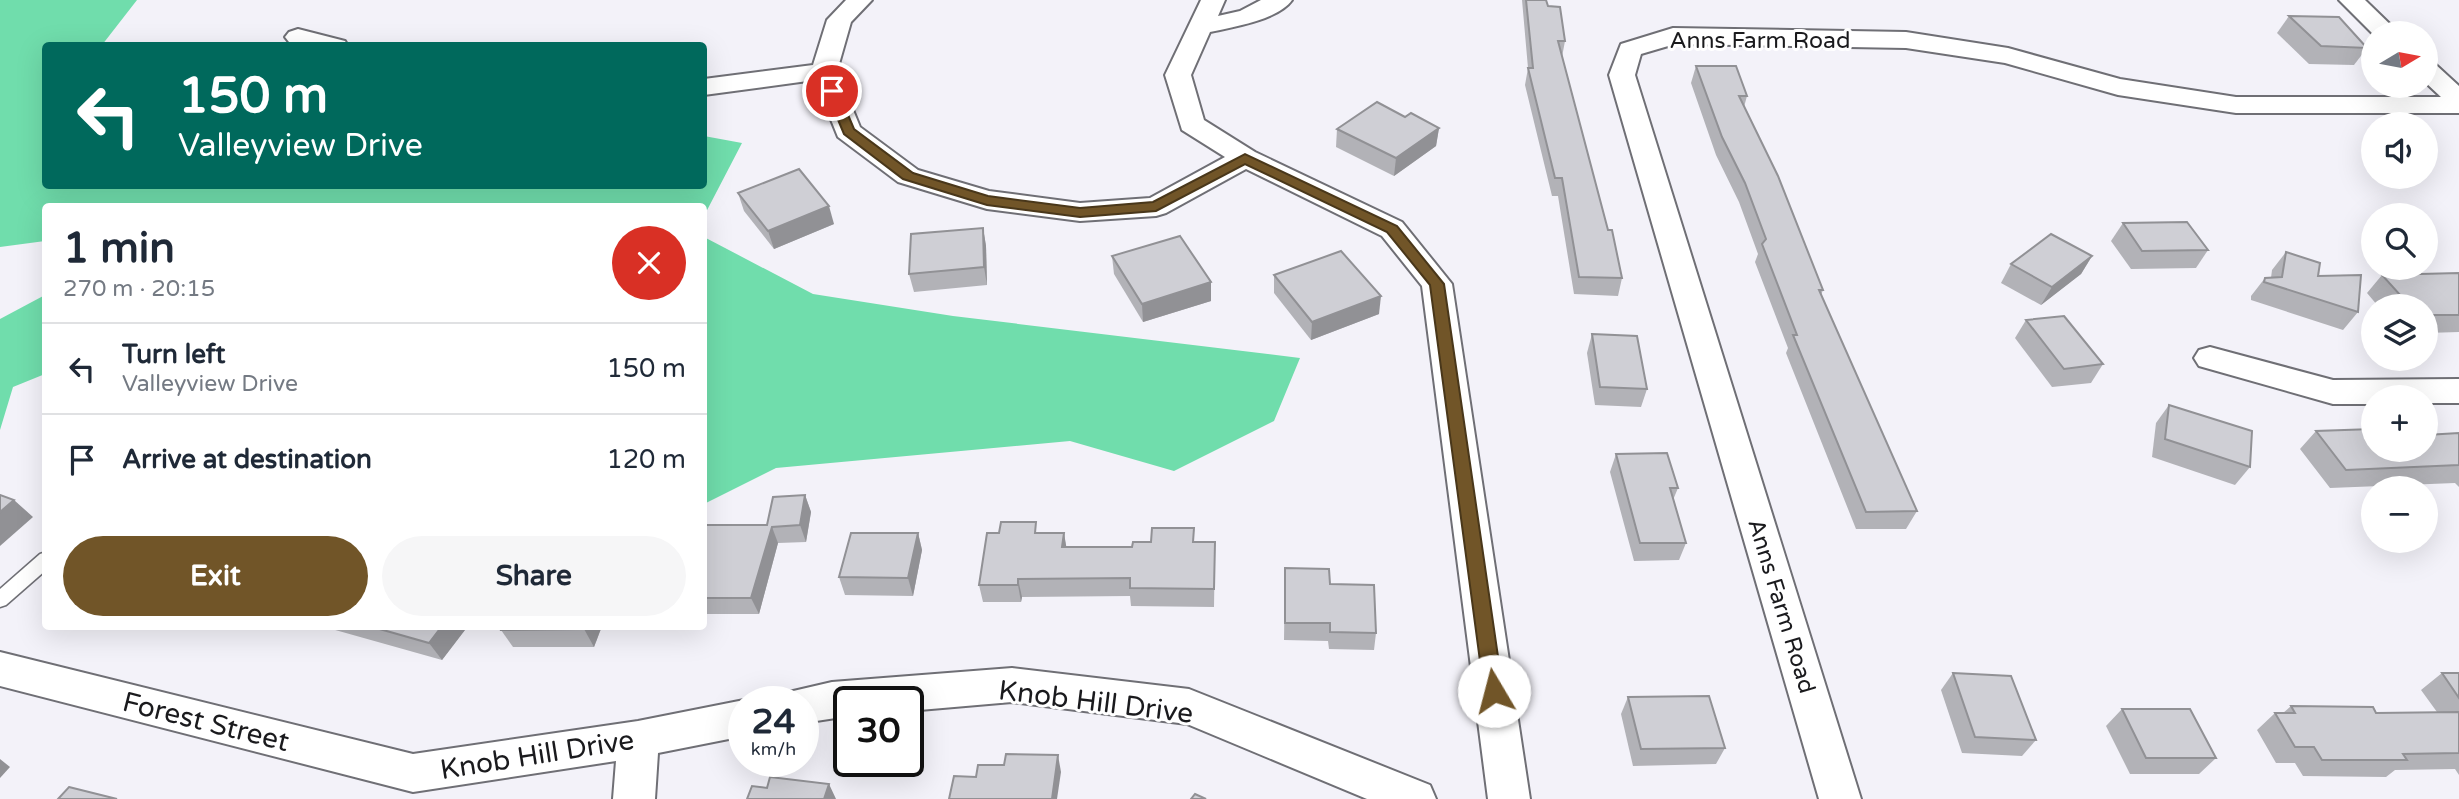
<!DOCTYPE html>
<html lang="en">
<head>
<meta charset="utf-8">
<style>
  body { margin:0; font-family:"Varela Round",sans-serif; background:#f6f6f7; color:#1f2937; height:100vh; display:flex; flex-direction:column; font-size:26px; white-space:nowrap }
  * { box-sizing:border-box; margin:0 }
  p { font-size:23px; color:#747a83 }
  .icon { flex:none; width:38px; height:38px; fill:none; stroke:currentColor; stroke-width:2; stroke-linecap:round; stroke-linejoin:round }
  .map { position:relative; flex:1; overflow:hidden }
  .side { position:absolute; left:42px; top:203px; width:665px; height:427px; display:flex; flex-direction:column; background:#fff; border-radius:7px; box-shadow:0 7px 28px #0002 }
  .side>* { flex:none }
  .top-card { position:absolute; left:42px; top:42px; width:665px; height:147px; border-radius:7px; box-shadow:0 7px 28px #0002; background:#00695c; color:#fff; overflow:hidden }
  .needle { width:46px; rotate:80deg }
  .fabs { position:absolute; left:2361px; top:21px; display:grid; gap:14px }
  .fabs a { display:grid; place-items:center; width:77px; height:77px; border-radius:50%; background:#fff; box-shadow:0 7px 28px #0002; font-size:35px }
  .speed { position:absolute; left:728px; top:686px; display:flex; gap:14px; font-size:35px; font-weight:700; text-align:center }
  .speed>* { display:grid; place-content:center; width:91px; height:91px; border-radius:50%; background:#fff; box-shadow:0 7px 28px #0002; line-height:1 }
  .speed small { font-size:18px; font-weight:400 }
  .speed .limit { border:4px solid #111; border-radius:10px; background:#fff; color:#111 }
  .pin { position:absolute; display:grid; place-items:center; width:60px; height:60px; color:#fff; margin:-30px; border:4px solid #fff; border-radius:50%; box-shadow:0 2px 7px #0007 }
  .me { position:absolute; width:77px; margin:-38px; rotate:352deg; stroke-linejoin:round; filter:drop-shadow(0 0 5px #0008) }
  .turn { display:flex; align-items:center; gap:24px; height:147px; padding:0 21px; font-size:32px }
  .turn .icon { width:91px; height:91px; stroke-width:2.5 }
  .turn b { display:block; font-size:49px; line-height:60px }
  .round { display:grid; place-items:center; flex:none; width:74px; height:74px; border-radius:37px; background:#f6f6f7 }
  .head { display:flex; align-items:center; justify-content:space-between; height:119px; padding:0 21px }
  h1 { font-size:42px; font-weight:700; line-height:52px }
  .cta { display:flex; gap:14px; margin-top:auto; padding:14px 21px }
  .cta a { flex:1; height:80px; border-radius:42px; background:#715528; color:#fff; font-size:28px; font-weight:700; line-height:80px; text-align:center }
  .cta a+a { background:#f6f6f7; color:#1f2937 }
  ul { padding:0; list-style:none }
  li { display:flex; align-items:center; gap:21px; height:91px; padding:0 21px; border-top:2px solid #e0e1e3 }
  li div { flex:1 }
  li b { display:block; font-size:26px }
  li em { font-style:normal }
  .map>svg:first-child { display:block }
  .green { fill:#70ddac }
  .lines { fill:none; stroke-linecap:round; stroke-linejoin:round }
  .lane-casing { stroke:#6f6f75; stroke-width:3 }
  .street-casing { stroke:#6f6f75; stroke-width:4 }
  .lane { fill:#fff; fill-rule:evenodd }
  .street { fill:#fff; fill-rule:evenodd }
  .wall { fill:#b2b2b7 }
  .shaded-wall { fill:#919195 }
  .building { fill:#cfcfd5; stroke:#919195; stroke-width:2 }
  .route { fill:#715528; stroke:#49371a; stroke-width:2 }
  .labels { text-anchor:middle; stroke-width:6; stroke-linejoin:round; paint-order:stroke }
  .street-label { font-size:23px; fill:#1a1a1d; stroke:#fff }
  .near-street-label { font-size:28px; fill:#1a1a1d; stroke:#fff }
</style>
</head>
<body>
<div class="map">
<svg width="2459" height="799" viewBox="0 0 2459 799">
  <rect width="100%" height="100%" fill="#f3f2f9"/>
  <!-- green -->
  <g class="green">
    <polygon points="0,0 137,0 102,45 46,46 46,186 704,186 704,136 742,143 704,216 704,206 46,206 45,245 45,241 0,247"/>
    <polygon points="704,237 813,294 953,316 1300,358 1274,421 1174,471 1070,441 776,468 704,504"/>
    <polygon points="45,295 45,374 13,387 0,430 0,319"/>
  </g>
  <g class="lines">
    <!-- lane casing -->
    <g class="lane-casing">
      <polygon id="lane" points="46,552 46,570 6,605 0,607 0,589 40,554"/>
    </g>
    <!-- street casing -->
    <g class="street-casing">
      <g id="street">
        <path d="M846 0H872L851 22 837 71 860 127 918 170 989 191 1080 203 1150 198 1225 157 1182 130 1165 75 1201 0H1225L1218 16 1240 11 1261 0H1292C1278 20 1233 27 1210 32L1191 75 1204 120 1255 152 1402 222 1452 284 1530 799H1488L1422 286 1382 236 1246 169 1166 213 1156 216 1080 221 987 209 898 182 838 137 815 80 704 95V79L813 65 827 20Z"/>
        <polygon points="2339,0 2365,0 2399,33 2373,34"/>
        <polygon points="1673,28 1906,32 2008,48 2120,79 2236,97 2441,97 2426,83 2426,61 2435,64 2459,86 2459,113 2236,113 2118,95 2005,63 1906,48 1675,44 1641,54 1635,75 1861,799 1819,799 1609,75 1621,44"/>
        <polygon points="298,29 345,41 348,46 302,46 289,42 285,37 289,32"/>
        <polygon points="2210,347 2333,380 2459,379 2459,403 2426,403 2426,397 2373,397 2373,404 2333,404 2199,366 2194,358 2199,350"/>
        <polygon points="0,652 413,754 638,721 744,700 749,702 744,702 744,736 658,753 655,799 613,799 616,761 413,792 0,686"/>
        <polygon points="1012,668 1189,689 1430,785 1436,799 1367,799 1187,724 1012,702 908,711 908,702 849,702 849,716 803,723 803,702 784,702 789,692 832,682"/>
      </g>
    </g>
    <!-- lane -->
    <use href="#lane" class="lane"/>
    <!-- street -->
    <use href="#street" class="street"/>
  </g>
  <!-- wall -->
  <g class="wall">
    <polygon points="1522,0 1546,0 1548,6 1565,41 1562,57 1608,230 1622,278 1618,296 1574,294 1558,196 1552,196 1525,85 1528,68"/>
    <polygon points="2289,16 2367,48 2354,65 2309,64 2277,33"/>
    <polygon points="1696,66 1747,96 1744,107 1823,290 1821,295 1917,511 1906,529 1856,529 1786,353 1788,348 1755,262 1758,254 1739,202 1716,155 1691,83"/>
    <polygon points="1405,117 1439,128 1436,146 1394,176 1336,147 1337,129"/>
    <polygon points="738,193 834,224 774,249 744,211"/>
    <polygon points="2123,223 2208,250 2196,268 2131,269 2111,241"/>
    <polygon points="983,228 986,246 987,285 914,292 909,274"/>
    <polygon points="2286,252 2318,276 2358,312 2343,330 2251,300 2251,296 2265,278 2271,278 2272,270"/>
    <polygon points="1112,256 1211,282 1211,301 1143,322 1114,274"/>
    <polygon points="2092,256 2081,274 2041,305 2001,283 2011,264"/>
    <polygon points="2459,273 2459,332 2426,333 2426,306 2378,306 2367,293 2382,275"/>
    <polygon points="1274,275 1379,314 1311,340 1274,293"/>
    <polygon points="2026,320 2103,364 2091,383 2052,387 2015,338"/>
    <polygon points="1592,334 1647,389 1641,407 1595,405 1587,353"/>
    <polygon points="2169,405 2250,467 2235,485 2152,457 2156,423"/>
    <polygon points="2316,431 2373,450 2459,433 2459,487 2455,483 2330,488 2300,449"/>
    <polygon points="1616,454 1678,488 1673,500 1686,543 1679,560 1634,561 1610,472"/>
    <polygon points="805,495 811,512 806,542 778,543 759,614 704,614 704,525 767,525"/>
    <polygon points="918,533 922,550 913,596 845,595 839,577"/>
    <polygon points="1038,533 1064,533 1066,547 1132,547 1194,542 1215,542 1214,607 1131,606 1130,596 1022,597 1021,602 983,602 979,585"/>
    <polygon points="1285,568 1330,584 1376,633 1374,650 1329,649 1328,641 1284,640"/>
    <polygon points="321,626 468,626 442,660"/>
    <polygon points="502,626 602,626 594,647 513,647 501,630"/>
    <polygon points="1953,673 2036,740 2022,756 1962,753 1941,690"/>
    <polygon points="2442,673 2459,673 2459,775 2455,769 2395,770 2386,777 2303,776 2295,763 2276,763 2257,730 2275,713 2283,713 2291,706 2376,713 2437,712 2421,690"/>
    <polygon points="1628,697 1725,748 1716,764 1633,766 1621,714"/>
    <polygon points="2122,709 2216,758 2199,774 2130,774 2106,726"/>
  </g>
  <!-- shaded-wall -->
  <g class="shaded-wall">
    <polygon points="1439,128 1436,146 1394,176 1396,158"/>
    <polygon points="829,206 834,224 774,249 768,231"/>
    <polygon points="983,228 986,246 987,285 984,267"/>
    <polygon points="2092,256 2081,274 2041,305 2052,287"/>
    <polygon points="1211,282 1211,301 1143,322 1142,304"/>
    <polygon points="1381,296 1379,314 1311,340 1312,322"/>
    <polygon points="805,495 811,512 806,542 800,525"/>
    <polygon points="14,500 33,517 0,546 0,512"/>
    <polygon points="772,527 778,543 759,614 751,598"/>
    <polygon points="918,533 922,550 913,596 908,578"/>
    <polygon points="1064,533 1067,551 1062,547"/>
    <polygon points="1018,579 1022,597 1021,602 1018,585"/>
    <polygon points="442,626 468,626 442,660 429,643"/>
    <polygon points="585,626 602,626 594,647 584,629"/>
    <polygon points="1058,755 1061,772 1057,799 1052,799"/>
    <polygon points="0,759 10,767 0,778"/>
    <polygon points="829,784 836,799 824,799"/>
  </g>
  <!-- building -->
  <g class="building">
    <polygon points="1526,0 1546,0 1548,6 1560,7 1565,41 1558,41 1608,230 1612,230 1622,278 1579,277 1562,178 1555,178 1528,68 1533,68"/>
    <polygon points="2289,16 2339,17 2367,48 2321,46"/>
    <polygon points="1696,66 1736,66 1747,96 1739,96 1778,176 1823,290 1819,290 1917,511 1866,512 1793,335 1797,335 1762,244 1766,239 1745,183 1722,137"/>
    <polygon points="1377,102 1405,117 1411,113 1439,128 1396,158 1337,129"/>
    <polygon points="799,169 829,206 768,231 738,193"/>
    <polygon points="2187,222 2208,250 2142,251 2123,223"/>
    <polygon points="983,228 984,267 909,274 911,234"/>
    <polygon points="2051,234 2092,256 2052,287 2011,264"/>
    <polygon points="1180,236 1211,282 1142,304 1112,256"/>
    <polygon points="1341,251 1381,296 1312,322 1274,275"/>
    <polygon points="2286,252 2320,263 2318,276 2361,275 2358,312 2264,282 2265,278 2282,277"/>
    <polygon points="2459,273 2459,315 2426,315 2426,306 2410,306 2382,275"/>
    <polygon points="2064,316 2103,364 2064,369 2026,320"/>
    <polygon points="1592,334 1637,336 1647,389 1600,387"/>
    <polygon points="2169,405 2252,431 2250,467 2165,439"/>
    <polygon points="2373,429 2373,450 2426,450 2426,435 2459,433 2459,465 2346,470 2316,431"/>
    <polygon points="1667,453 1678,488 1670,488 1686,543 1640,543 1616,454"/>
    <polygon points="0,495 14,500 0,512"/>
    <polygon points="805,495 800,525 772,527 751,598 704,598 704,525 767,525 773,497"/>
    <polygon points="1001,522 1036,522 1035,533 1064,533 1062,547 1132,547 1133,542 1151,542 1152,528 1194,528 1193,542 1215,542 1214,589 1130,588 1130,578 1018,579 1018,585 979,585 987,533 999,533"/>
    <polygon points="851,533 918,533 908,578 839,577"/>
    <polygon points="1285,568 1329,569 1330,584 1374,585 1376,633 1330,632 1330,623 1285,623"/>
    <polygon points="369,626 442,626 429,643"/>
    <polygon points="502,626 585,626 584,629 501,630"/>
    <polygon points="1953,673 2011,676 2036,740 1975,737"/>
    <polygon points="2442,673 2459,673 2459,698"/>
    <polygon points="1709,696 1725,748 1641,749 1628,697"/>
    <polygon points="2291,706 2373,707 2376,713 2459,712 2459,753 2403,754 2407,760 2322,760 2314,747 2295,747 2275,713 2295,713"/>
    <polygon points="2122,709 2190,709 2216,758 2146,758"/>
    <polygon points="1006,754 1058,755 1052,799 949,799 954,776 976,777 978,765 1004,765"/>
    <polygon points="770,777 829,784 824,799 747,799 752,786 767,788"/>
    <polygon points="69,787 117,799 58,799"/>
    <polygon points="1195,794 1206,799 1191,799"/>
  </g>
  <!-- route -->
  <polygon class="route" points="832,87 838,91 854,129 913,173 988,196 1080,208 1153,202 1245,154 1397,226 1444,284 1503,691 1500,696 1494,699 1487,696 1484,691 1430,285 1387,232 1245,164 1156,211 1080,217 987,205 903,179 844,134 826,91"/>
  <g class="labels">
    <!-- street labels -->
    <g class="street-label">
      <text x="1760" y="48">Anns Farm Road</text>
      <text transform="translate(1782 606) rotate(73)" y="8">Anns Farm Road</text>
    </g>
    <!-- near-street labels -->
    <g class="near-street-label">
      <text transform="translate(1096 701) rotate(7)" y="10">Knob Hill Drive</text>
      <text transform="translate(206 721) rotate(14)" y="10">Forest Street</text>
      <text transform="translate(537 754) rotate(-9)" y="10">Knob Hill Drive</text>
    </g>
  </g>
</svg>
<div class="fabs">
<a><svg class="needle" viewBox="-14 -14 28 28"><path d="M0-13l5 13h-10z" fill="#e53935"/><path d="M0 13l5-13h-10z" fill="#747a83"/></svg></a>
<a><svg class="icon" aria-label="sound" viewBox="0 0 24 24"><path d="M4 9h4l5-4v14l-5-4H4zM17 9q2 3 0 6"/></svg></a>
<a><svg class="icon" aria-label="search" viewBox="0 0 24 24"><circle cx="10" cy="10" r="6"/><path d="M15 15l6 6"/></svg></a>
<a><svg class="icon" aria-label="layers" viewBox="0 0 24 24"><path d="M12 4l9 5-9 5-9-5zM3 14l9 5 9-5"/></svg></a>
<a>+</a>
<a>−</a>
</div>
<div class="speed"><div>24<small>km/h</small></div><div class="limit">30</div></div>
<div class="pin" style="left:832px;top:91px;background:#d93025"><svg class="icon" aria-label="arrive" viewBox="0 0 24 24"><path d="M6 21V4h12l-3 4 3 4H6"/></svg></div>
<svg class="me" style="left:1494px;top:691px" viewBox="-20 -20 40 40"><circle r="19" fill="#fff"/><path d="M0-13L10 11 0 6-10 11z" fill="#715528"/></svg>
<div class="top-card">
<div class="turn"><svg class="icon" aria-label="left" viewBox="0 0 24 24"><path d="M17 20v-9H6M10 6l-5 5 5 5"/></svg><div><b>150 m</b>Valleyview Drive</div></div>
</div>
<section class="side">
<div class="head"><div><h1>1 min</h1><p>270 m · 20:15</p></div><a class="round" style="background:#d93025;color:#fff"><svg class="icon" aria-label="close" viewBox="0 0 24 24"><path d="M6 6l12 12M18 6L6 18"/></svg></a></div>
<ul>
<li><svg class="icon" aria-label="left" viewBox="0 0 24 24"><path d="M17 20v-9H6M10 6l-5 5 5 5"/></svg><div><b>Turn left</b><p>Valleyview Drive</p></div><em>150 m</em></li>
<li><svg class="icon" aria-label="arrive" viewBox="0 0 24 24"><path d="M6 21V4h12l-3 4 3 4H6"/></svg><div><b>Arrive at destination</b></div><em>120 m</em></li>
</ul>
<div class="cta"><a>Exit</a><a>Share</a></div>
</section>
</div>
</body>
</html>
